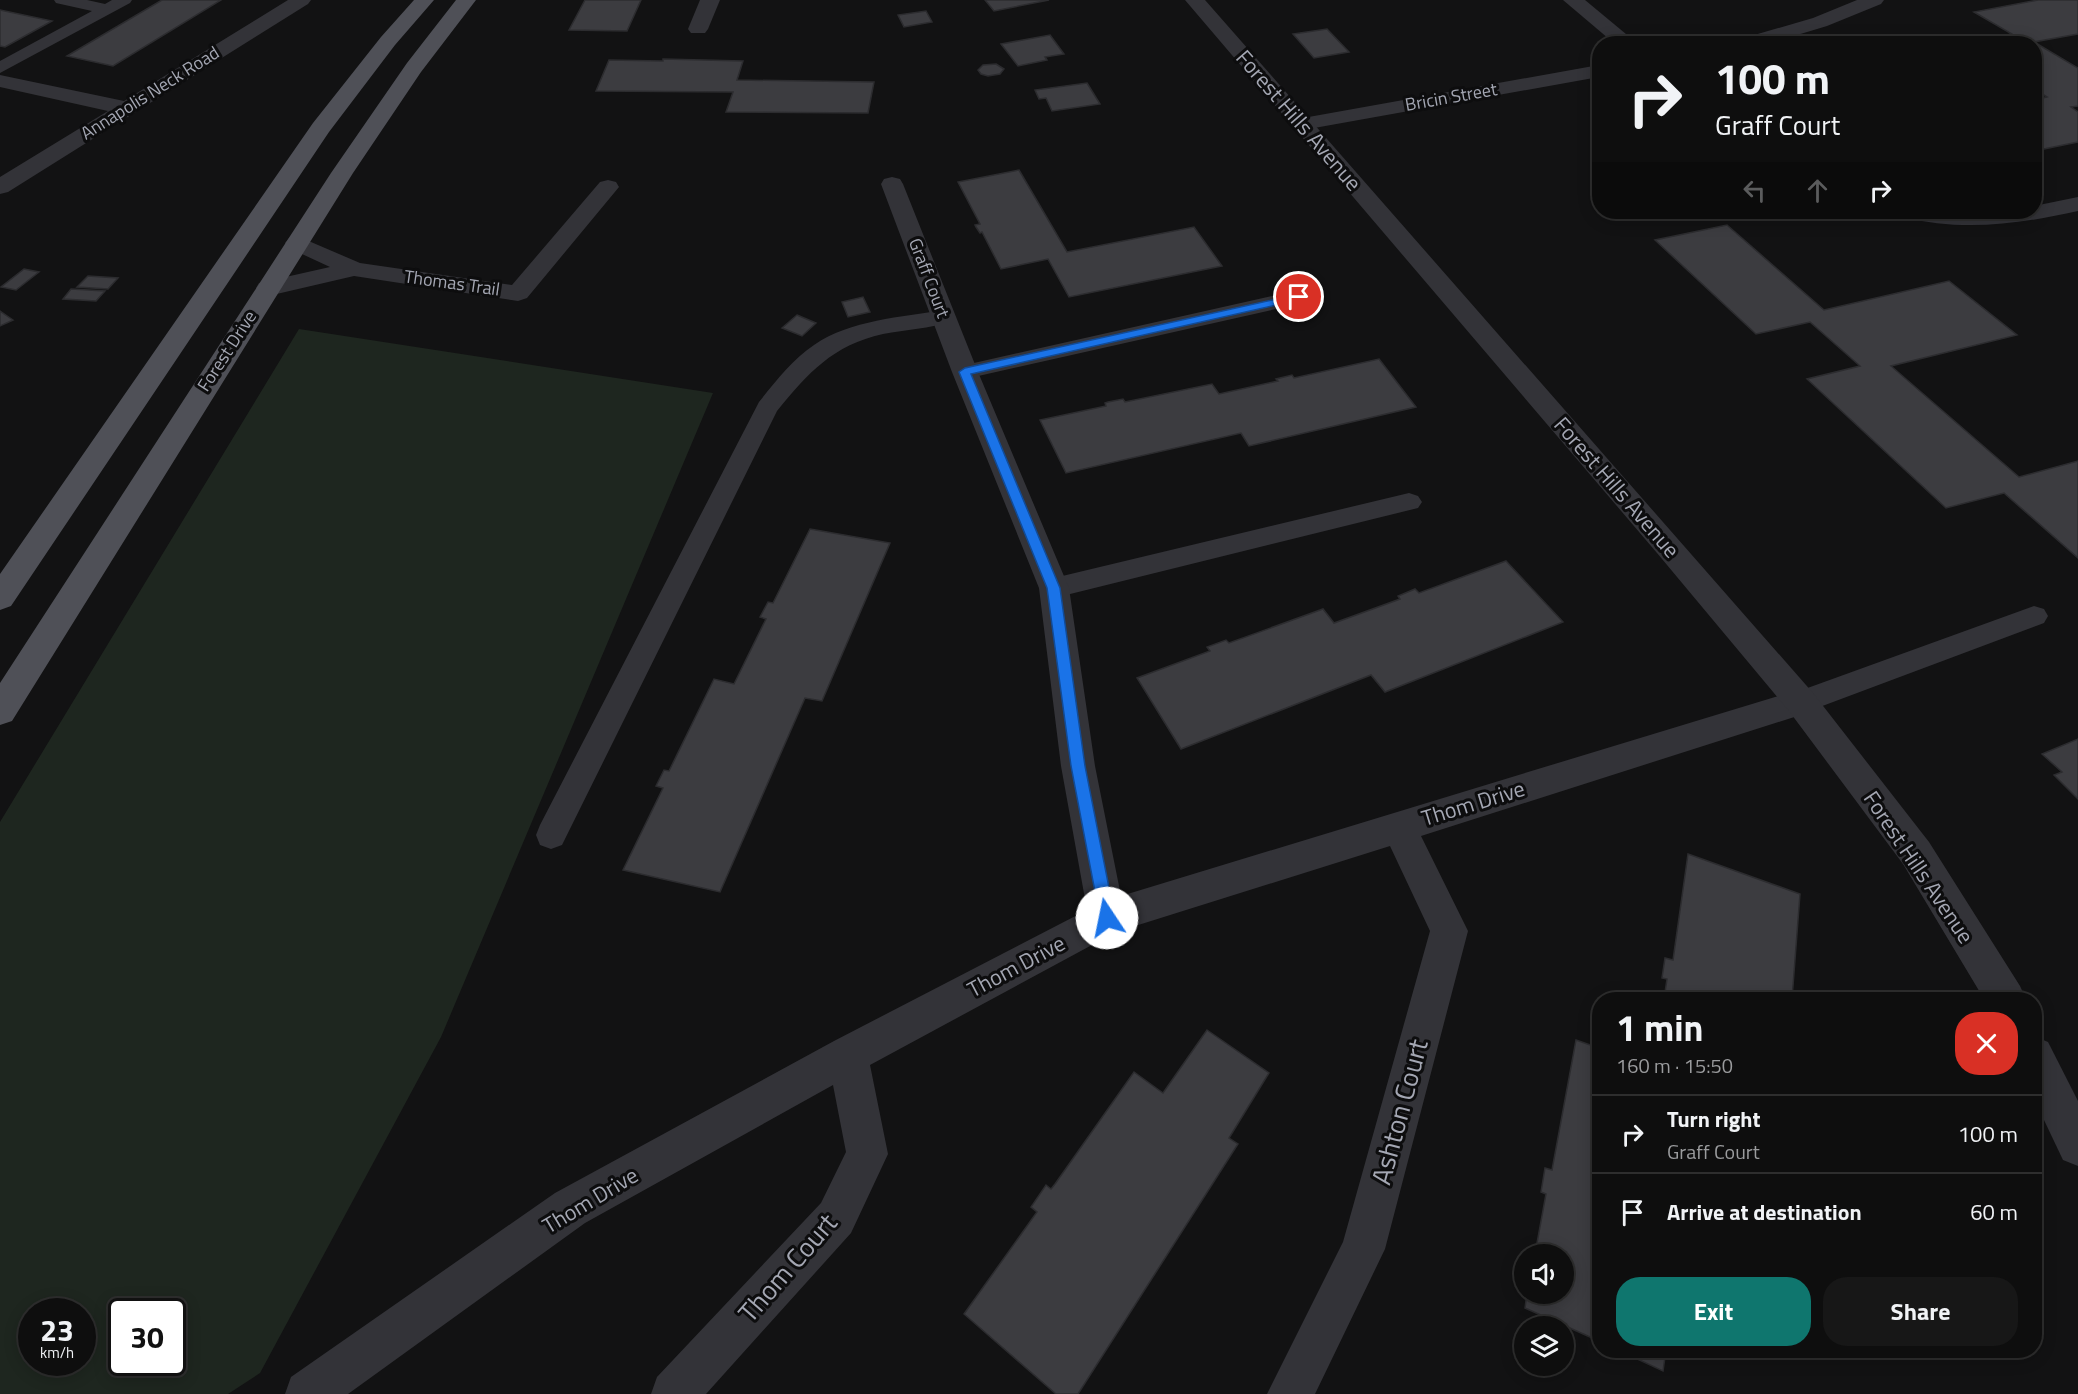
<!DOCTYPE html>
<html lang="en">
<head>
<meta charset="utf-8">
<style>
  body { margin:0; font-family:"Titillium Web",sans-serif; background:#171717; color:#f1f3f6; height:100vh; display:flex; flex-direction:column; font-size:22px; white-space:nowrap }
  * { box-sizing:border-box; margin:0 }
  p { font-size:20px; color:#9b9c9e }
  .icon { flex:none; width:33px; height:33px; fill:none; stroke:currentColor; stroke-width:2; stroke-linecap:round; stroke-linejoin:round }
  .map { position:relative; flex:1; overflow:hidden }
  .panel { position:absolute; left:1592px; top:992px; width:450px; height:366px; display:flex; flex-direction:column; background:#0e0e0e; border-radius:24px; box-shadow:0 3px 15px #0003,0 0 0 2px #2e2e2e }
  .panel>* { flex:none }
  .banner { position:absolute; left:1592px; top:36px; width:450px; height:183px; border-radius:24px; box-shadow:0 3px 15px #0003,0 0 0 2px #2e2e2e; background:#0e0e0e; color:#f1f3f6; overflow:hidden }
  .buttons { position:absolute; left:1514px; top:1244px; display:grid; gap:12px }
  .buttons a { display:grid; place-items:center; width:60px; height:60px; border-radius:50%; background:#0e0e0e; box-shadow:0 3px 15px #0003,0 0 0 2px #2e2e2e; font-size:30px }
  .speed { position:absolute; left:18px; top:1298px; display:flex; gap:12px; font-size:30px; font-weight:700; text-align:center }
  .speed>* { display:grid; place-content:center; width:78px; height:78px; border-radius:50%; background:#0e0e0e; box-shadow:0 3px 15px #0003,0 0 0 2px #2e2e2e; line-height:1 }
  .speed small { font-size:15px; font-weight:400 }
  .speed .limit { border:3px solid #111; border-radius:9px; background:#fff; color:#111 }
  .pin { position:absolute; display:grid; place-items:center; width:51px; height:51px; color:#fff; margin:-26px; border:3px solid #fff; border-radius:50%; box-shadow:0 2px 6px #0007 }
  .me { position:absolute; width:66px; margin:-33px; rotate:349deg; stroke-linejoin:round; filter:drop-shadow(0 0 4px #0008) }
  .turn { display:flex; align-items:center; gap:21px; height:126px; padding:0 24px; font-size:27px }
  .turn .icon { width:78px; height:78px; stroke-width:2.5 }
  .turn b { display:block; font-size:42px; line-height:51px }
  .lanes { display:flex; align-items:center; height:57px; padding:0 24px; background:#0003; justify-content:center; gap:30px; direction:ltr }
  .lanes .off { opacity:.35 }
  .round { display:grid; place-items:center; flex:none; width:63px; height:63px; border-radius:24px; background:#171717 }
  .headline { display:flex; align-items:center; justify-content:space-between; height:102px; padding:0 24px }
  h1 { font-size:36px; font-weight:700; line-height:45px }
  .action { display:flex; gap:12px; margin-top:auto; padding:12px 24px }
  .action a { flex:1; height:69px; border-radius:24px; background:#0f766e; color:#fff; font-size:24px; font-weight:700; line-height:69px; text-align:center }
  .action a+a { background:#171717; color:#f1f3f6 }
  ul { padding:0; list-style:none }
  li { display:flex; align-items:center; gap:18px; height:78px; padding:0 24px; border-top:2px solid #2e2e2e }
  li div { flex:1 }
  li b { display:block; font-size:22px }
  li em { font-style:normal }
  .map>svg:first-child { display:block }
  .green { fill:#1e261f; fill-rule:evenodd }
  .building { fill:#3c3c40; stroke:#2c2c2f; stroke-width:1.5 }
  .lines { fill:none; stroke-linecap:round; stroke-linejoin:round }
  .service { fill:#333338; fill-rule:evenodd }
  .minor { fill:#333338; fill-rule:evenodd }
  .tertiary { fill:#333338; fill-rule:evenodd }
  .primary { fill:#4f5057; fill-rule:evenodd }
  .route { fill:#1a73e8; stroke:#114b97; stroke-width:1.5 }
  .labels { text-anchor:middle; stroke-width:6; stroke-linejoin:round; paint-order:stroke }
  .far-street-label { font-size:18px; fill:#a4a7b3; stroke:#0d0d0e }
  .street-label { font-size:22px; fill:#a4a7b3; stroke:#0d0d0e }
  .near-street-label { font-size:27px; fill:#a4a7b3; stroke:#0d0d0e }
</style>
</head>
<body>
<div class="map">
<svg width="2078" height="1394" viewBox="0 0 2078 1394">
  <rect width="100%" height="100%" fill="#121213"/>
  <!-- green -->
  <path class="green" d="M299 329 713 393 441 1037 260 1373 228 1394H0V822ZM32 1311H82V1362H32ZM122 1311H172V1362H122Z"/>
  <!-- building -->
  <g class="building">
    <polygon points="162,0 221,0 113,66 67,56"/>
    <polygon points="585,0 641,0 627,31 569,30"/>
    <polygon points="985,0 1049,0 994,11"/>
    <polygon points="2038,0 2078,0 2078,34 2034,42 2078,68 2078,106 2071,107 2078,112 2078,142 2034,151 2034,100 2047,97 2034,89 2034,44 1961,43 2012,34 1974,12"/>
    <polygon points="0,10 52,21 5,47 0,46"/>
    <polygon points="926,11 932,22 904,27 898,15"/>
    <polygon points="1327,29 1349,52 1314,58 1293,34"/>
    <polygon points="1050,35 1064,54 1045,57 1047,60 1018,66 1001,44"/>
    <polygon points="663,59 743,61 737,80 874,82 868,113 726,112 733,92 596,91 609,60 663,61"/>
    <polygon points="996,64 1004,69 1000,74 988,76 981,74 978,70 983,65"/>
    <polygon points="1087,83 1100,104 1052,111 1046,98 1039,99 1035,90"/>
    <polygon points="1019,170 1067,252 1194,227 1222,266 1069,297 1048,259 1001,269 982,232 980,233 976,227 975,225 980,224 958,182"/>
    <polygon points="1727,225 1824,310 1949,281 2017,335 1891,366 2019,477 2078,461 2078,558 2004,493 1946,508 1807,379 1860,366 1810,322 1756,334 1655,240"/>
    <polygon points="24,269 39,272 16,290 1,287"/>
    <polygon points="88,276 118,278 108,289 77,287"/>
    <polygon points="71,289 105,291 96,301 63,299"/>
    <polygon points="863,297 870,312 848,317 842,302"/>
    <polygon points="0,311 13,320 0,326"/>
    <polygon points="797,315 816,323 802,336 782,328"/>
    <polygon points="1379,359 1416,407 1249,446 1241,433 1066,473 1040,420 1106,406 1105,403 1108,402 1123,399 1125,402 1212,384 1219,394 1278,381 1276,379 1292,375 1294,378"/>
    <polygon points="810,529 890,543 822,701 805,698 720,892 623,870 663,788 656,786 664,770 669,771 714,679 734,684 766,619 760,617 768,602 773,603"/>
    <polygon points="1506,561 1563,622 1385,692 1371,675 1181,749 1137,678 1210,651 1207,647 1226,640 1229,643 1323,609 1334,623 1400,599 1398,596 1415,589 1419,593"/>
    <polygon points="2078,739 2078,799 2054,775 2062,772 2042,754"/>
    <polygon points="1688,854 1800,894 1792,999 1664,999 1667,979 1662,978 1665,958 1673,960"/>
    <polygon points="1207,1030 1269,1073 1229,1138 1238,1144 1078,1394 1056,1394 964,1314 1037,1212 1031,1207 1046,1185 1051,1189 1055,1184 1134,1072 1163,1093"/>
    <polygon points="1576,1040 1599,1048 1599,1341 1525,1308 1527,1293 1563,1293 1563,1254 1535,1254 1546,1194 1541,1192 1545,1168 1552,1170"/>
    <polygon points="1618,1350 1666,1350 1663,1371"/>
  </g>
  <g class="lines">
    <!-- service -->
    <g class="service">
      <polygon points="54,0 87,0 105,4 112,0 132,0 130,3 0,73 0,61 92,11 56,3"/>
      <polygon points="1299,290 1307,292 1310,297 1307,302 965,379 957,377 954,372 957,367 965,365"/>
      <path d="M944 310 952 312 955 317 952 322C929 328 906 330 883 334 833 345 808 373 777 411L562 845 551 849 540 845 536 835 540 825 759 402C775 382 792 360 814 345 850 320 902 317 944 310Z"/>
      <polygon points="1409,493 1418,496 1422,502 1418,508 1054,598 1045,595 1041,588 1045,581 1054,578"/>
      <polygon points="2034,606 2044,609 2048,616 2044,623 1801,714 1791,710 1787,702 1791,694"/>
    </g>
    <!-- minor -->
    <g class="minor">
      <polygon points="288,0 311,0 308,4 8,192 0,194 0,177 108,111 0,87 0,75 124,101"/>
      <polygon points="700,0 720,0 708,29 705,33 691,33 688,29"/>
      <polygon points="1563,0 1585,0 1638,44 1615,44"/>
      <polygon points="1857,0 1884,0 1881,4 1827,26 1767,44 1734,44 1737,40 1813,18"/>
      <polygon points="1599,65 1599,77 1303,130 1295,129 1292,124 1295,119 1303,118"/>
      <polygon points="892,177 900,179 903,184 978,372 1069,588 1095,766 1121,896 1801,689 1813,693 1818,702 1813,711 1421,836 1468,931 1385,1249 1315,1394 1267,1394 1343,1242 1430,931 1390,846 1116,932 870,1065 888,1154 851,1233 706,1394 651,1394 657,1377 821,1203 846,1152 833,1085 585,1223 348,1394 285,1394 291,1377 555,1193 834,1041 1087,910 1061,766 1039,588 952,372 881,184 884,179"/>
      <polygon points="608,180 616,182 619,187 527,298 518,301 354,276 268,296 259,293 256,288 259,283 330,267 289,248 285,243 289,238 297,236 360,263 512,285 600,182"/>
      <path d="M2078 197V211C2019 224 1963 232 1903 217L1899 212H2034V206Z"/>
    </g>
    <!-- tertiary -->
    <g class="tertiary">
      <polygon points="1185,0 1205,0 1813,693 1929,842 2020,986 2026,999 1984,999 1903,864 1789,711 1657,553"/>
      <polygon points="2034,1036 2048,1042 2078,1101 2078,1166 2063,1160 2034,1099"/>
    </g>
    <!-- primary -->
    <g class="primary">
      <polygon points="414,0 434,0 395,45 329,132 11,606 0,610 0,574 313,123 381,37"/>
      <polygon points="456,0 476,0 421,72 353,173 12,721 0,725 0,683 331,173 407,63"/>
    </g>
  </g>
  <!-- route -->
  <polygon class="route" points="1299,294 1305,297 1303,299 971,374 1060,588 1085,766 1115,918 1113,923 1107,925 1102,923 1100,918 1071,766 1047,588 959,372 965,368"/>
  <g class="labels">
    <!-- far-street labels -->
    <g class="far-street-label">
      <text transform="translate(150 93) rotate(-32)" y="6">Annapolis Neck Road</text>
      <text transform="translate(1451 97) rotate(-10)" y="6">Bricin Street</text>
      <text transform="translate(929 278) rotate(69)" y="6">Graff Court</text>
      <text transform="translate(452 283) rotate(8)" y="6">Thomas Trail</text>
      <text transform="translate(227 351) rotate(-57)" y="6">Forest Drive</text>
    </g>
    <!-- street labels -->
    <g class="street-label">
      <text transform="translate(1299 120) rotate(49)" y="8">Forest Hills Avenue</text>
      <text transform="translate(1617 487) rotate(49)" y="8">Forest Hills Avenue</text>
      <text transform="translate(1473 803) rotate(-17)" y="8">Thom Drive</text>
      <text transform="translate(1919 867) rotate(56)" y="8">Forest Hills Avenue</text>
      <text transform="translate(1016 966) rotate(-28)" y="8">Thom Drive</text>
      <text transform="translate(590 1200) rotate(-31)" y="8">Thom Drive</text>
    </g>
    <!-- near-street labels -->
    <g class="near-street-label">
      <text transform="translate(1400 1112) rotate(-75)" y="9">Ashton Court</text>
      <text transform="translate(788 1268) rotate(-49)" y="9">Thom Court</text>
    </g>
  </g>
</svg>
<div class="buttons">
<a><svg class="icon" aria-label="sound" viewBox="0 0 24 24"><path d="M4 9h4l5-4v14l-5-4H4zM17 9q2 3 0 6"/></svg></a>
<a><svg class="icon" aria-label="layers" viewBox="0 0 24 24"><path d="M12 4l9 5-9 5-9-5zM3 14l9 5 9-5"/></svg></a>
</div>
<div class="speed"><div>23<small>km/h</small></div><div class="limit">30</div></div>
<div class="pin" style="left:1299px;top:297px;background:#d93025"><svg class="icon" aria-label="arrive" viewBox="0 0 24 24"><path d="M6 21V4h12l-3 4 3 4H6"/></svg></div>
<svg class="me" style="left:1107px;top:918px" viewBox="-20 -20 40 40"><circle r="19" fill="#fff"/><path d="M0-13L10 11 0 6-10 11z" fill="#1a73e8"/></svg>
<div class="banner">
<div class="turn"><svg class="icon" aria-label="right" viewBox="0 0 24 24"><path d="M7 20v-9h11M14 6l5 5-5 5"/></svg><div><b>100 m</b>Graff Court</div></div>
<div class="lanes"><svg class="icon off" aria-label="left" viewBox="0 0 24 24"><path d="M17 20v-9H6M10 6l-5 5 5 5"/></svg><svg class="icon off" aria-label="ahead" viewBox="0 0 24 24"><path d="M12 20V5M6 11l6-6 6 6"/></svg><svg class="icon" aria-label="right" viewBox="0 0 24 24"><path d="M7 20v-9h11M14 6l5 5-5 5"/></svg></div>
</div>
<section class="panel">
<div class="headline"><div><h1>1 min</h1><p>160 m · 15:50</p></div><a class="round" style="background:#d93025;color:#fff"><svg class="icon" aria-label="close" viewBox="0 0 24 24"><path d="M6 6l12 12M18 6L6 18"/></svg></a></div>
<ul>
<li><svg class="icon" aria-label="right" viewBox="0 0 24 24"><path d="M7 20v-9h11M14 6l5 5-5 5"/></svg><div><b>Turn right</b><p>Graff Court</p></div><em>100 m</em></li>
<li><svg class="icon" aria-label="arrive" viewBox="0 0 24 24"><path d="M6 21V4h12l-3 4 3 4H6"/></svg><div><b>Arrive at destination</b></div><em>60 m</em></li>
</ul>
<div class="action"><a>Exit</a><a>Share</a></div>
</section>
</div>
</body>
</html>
